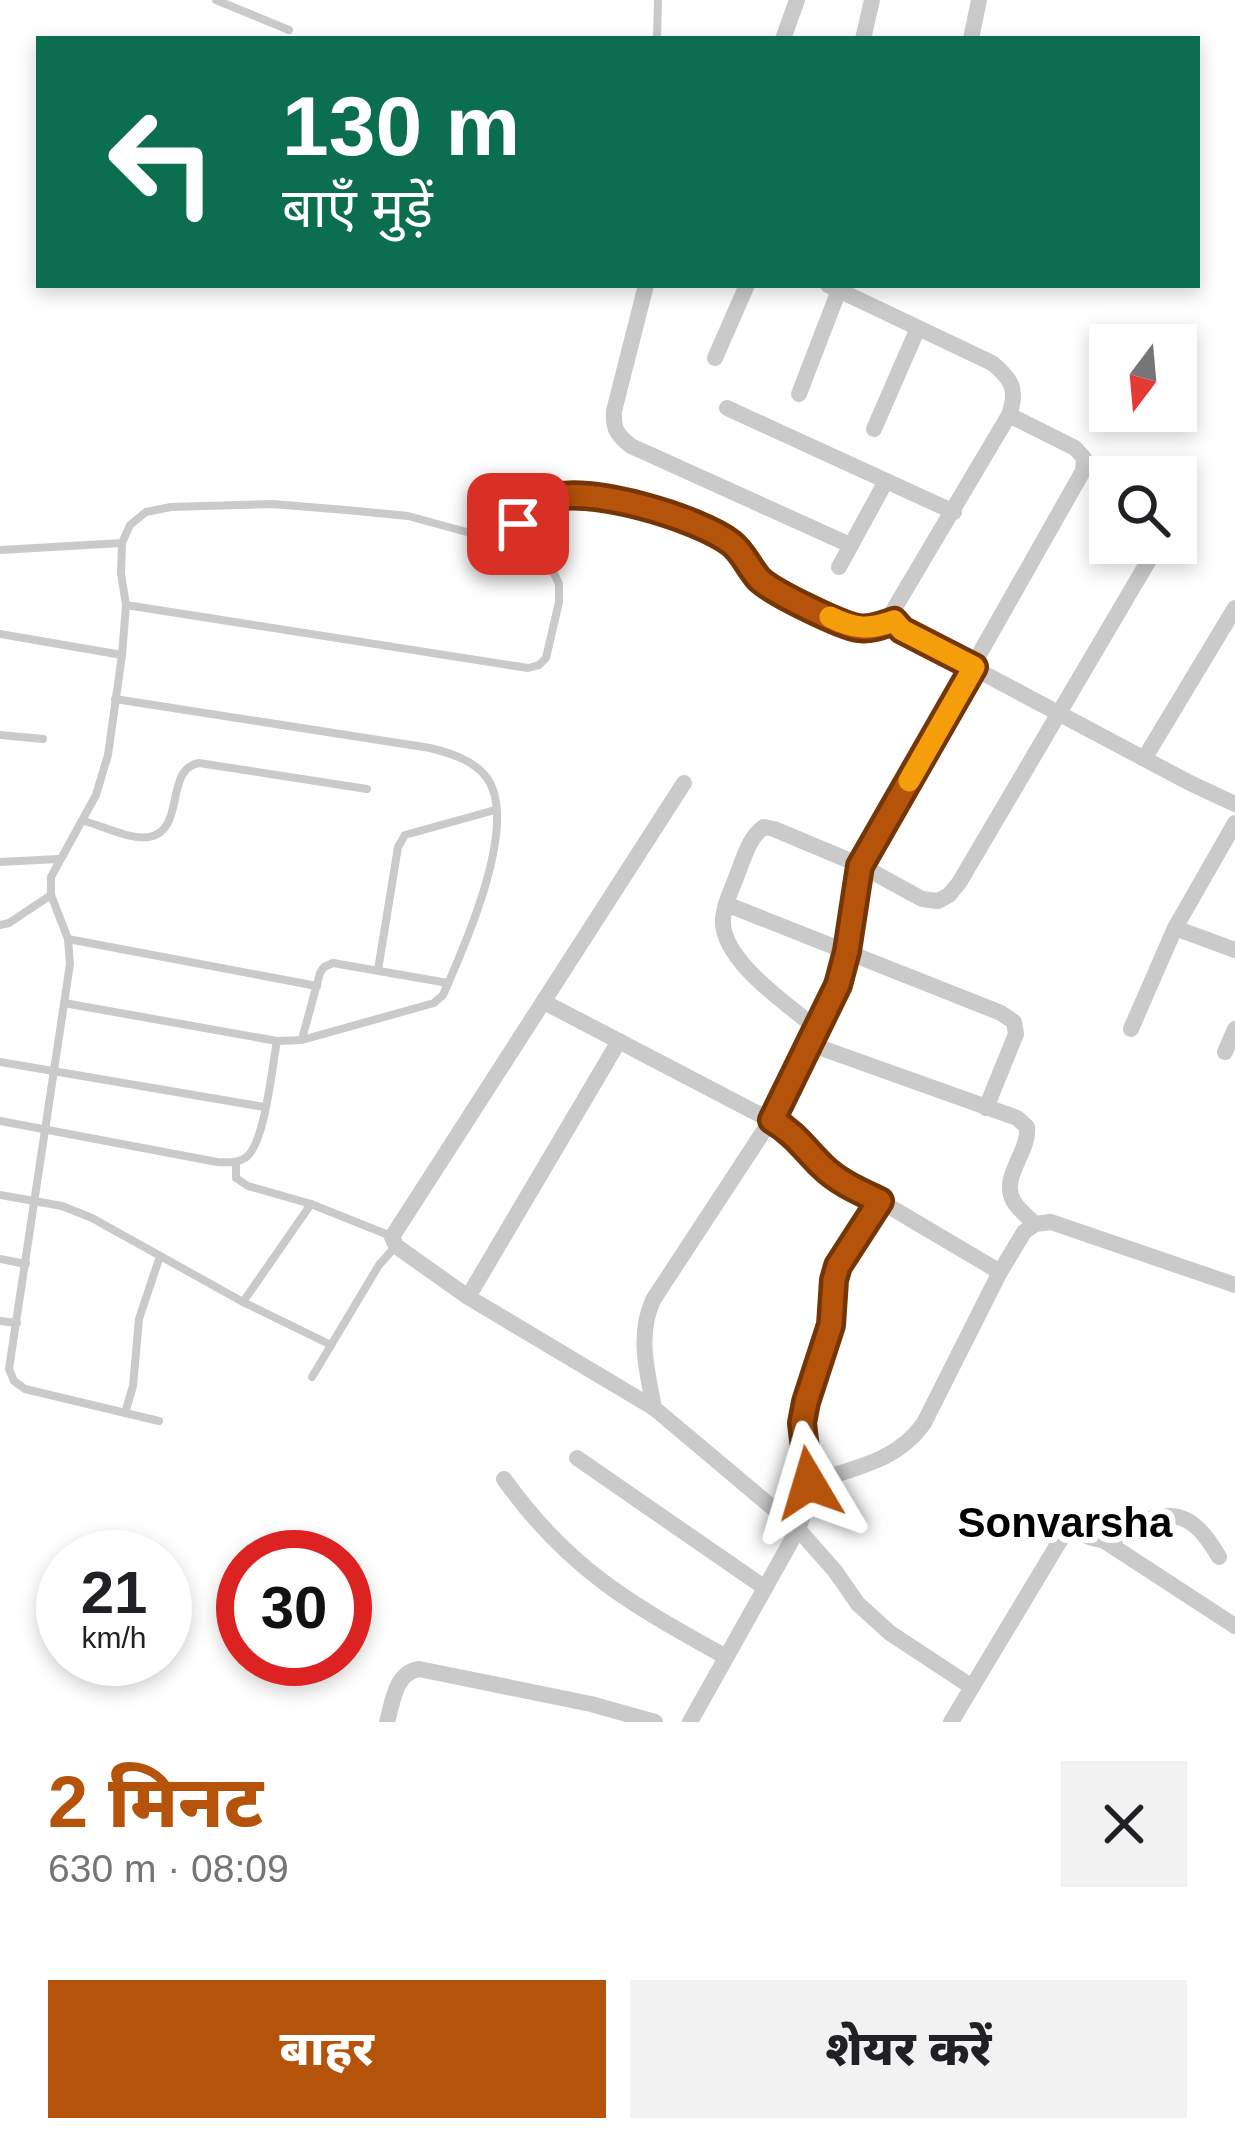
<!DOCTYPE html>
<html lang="hi">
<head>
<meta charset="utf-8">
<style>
  body { margin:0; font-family:Arial,"Noto Sans Devanagari",sans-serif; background:#f2f2f2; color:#202124; height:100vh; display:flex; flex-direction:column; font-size:45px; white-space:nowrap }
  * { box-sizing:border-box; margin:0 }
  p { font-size:39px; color:#757577 }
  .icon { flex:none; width:66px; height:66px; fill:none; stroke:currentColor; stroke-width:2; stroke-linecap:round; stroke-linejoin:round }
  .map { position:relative; height:1722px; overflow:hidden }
  .side { display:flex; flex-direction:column; background:#fff; flex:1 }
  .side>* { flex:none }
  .banner { position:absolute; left:36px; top:36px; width:1164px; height:252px; border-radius:0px; box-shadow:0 6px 18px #0003; background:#0b6e4f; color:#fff; overflow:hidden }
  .needle { width:78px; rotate:196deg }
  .controls { position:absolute; left:1089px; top:324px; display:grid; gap:24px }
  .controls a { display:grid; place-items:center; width:108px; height:108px; border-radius:0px; background:#fff; box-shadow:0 6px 18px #0003; font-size:60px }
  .speed { position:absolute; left:36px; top:1530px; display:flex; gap:24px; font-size:60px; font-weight:700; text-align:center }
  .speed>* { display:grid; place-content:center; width:156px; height:156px; border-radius:50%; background:#fff; box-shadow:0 6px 18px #0003; line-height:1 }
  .speed small { font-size:30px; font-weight:400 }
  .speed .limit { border:18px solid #d22; background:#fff; color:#111 }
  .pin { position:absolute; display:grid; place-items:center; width:102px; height:102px; color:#fff; margin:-51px; border-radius:24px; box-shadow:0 6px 18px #0006 }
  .me { position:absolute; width:132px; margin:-66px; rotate:353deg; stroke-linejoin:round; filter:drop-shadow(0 0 9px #0008) }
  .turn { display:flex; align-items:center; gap:42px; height:252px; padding:0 48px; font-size:54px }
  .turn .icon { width:156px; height:156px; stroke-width:2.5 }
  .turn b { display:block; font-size:84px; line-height:102px }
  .round { display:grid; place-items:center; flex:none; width:126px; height:126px; border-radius:0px; background:#f2f2f2 }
  .summary { display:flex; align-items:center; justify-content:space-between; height:204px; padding:0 48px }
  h1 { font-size:72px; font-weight:800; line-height:90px; color:#b45309 }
  .action { display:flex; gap:24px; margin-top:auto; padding:24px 48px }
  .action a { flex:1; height:138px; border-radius:0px; background:#b45309; color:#fff; font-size:48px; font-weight:800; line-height:138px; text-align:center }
  .action a+a { background:#f2f2f2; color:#202124 }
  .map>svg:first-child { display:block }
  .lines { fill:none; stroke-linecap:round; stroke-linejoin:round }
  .service { stroke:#cacaca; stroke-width:8 }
  .minor { stroke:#cacaca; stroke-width:16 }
  .route-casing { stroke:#753606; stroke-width:30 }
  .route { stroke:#b45309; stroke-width:21 }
  .slow { stroke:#f59e0b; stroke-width:21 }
  .labels { text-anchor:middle; stroke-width:12; stroke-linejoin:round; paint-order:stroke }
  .quarter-label { font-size:42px; font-weight:bold; fill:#000; stroke:#fff }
</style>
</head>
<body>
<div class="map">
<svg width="1235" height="1722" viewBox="0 0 1235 1722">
  <rect width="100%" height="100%" fill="#fff"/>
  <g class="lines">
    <!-- service -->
    <g class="service">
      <polyline points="216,0 289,30"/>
      <polyline points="657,39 658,0"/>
      <path d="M507 543C516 527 526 510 543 501 579 482 688 515 721 536 739 547 745 562 758 577 768 590 839 625 856 628 869 630 880 626 893 622"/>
      <polyline points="0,550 122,543"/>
      <polyline points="126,605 528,668 539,665 546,658 559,602 559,584 551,567 533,554 507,543 408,516 346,510 272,504 171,507 146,512 130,525 122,543 121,573 126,605 122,655 108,755 96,795 51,877 51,895 68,939 70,964 9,1369 14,1381 25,1389 159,1421"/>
      <polyline points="0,634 122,655"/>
      <polyline points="0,735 43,739"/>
      <path d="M84 821C103 826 130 840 149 837 186 831 164 769 199 763L367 789"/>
      <polyline points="0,862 59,859"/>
      <polyline points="0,925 9,923 51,895"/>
      <polyline points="68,939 317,986"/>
      <polyline points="378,970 398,847 405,835 495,810"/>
      <path d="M64 1003 277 1041 302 1040 434 1003 443 995C463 950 520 824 487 778 474 760 450 753 430 748L115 699"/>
      <polyline points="302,1039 320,973 324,967 333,963 448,983"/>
      <polyline points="0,1062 264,1107"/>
      <path d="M0 1121 217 1162C226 1162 236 1164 245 1158 265 1146 272 1066 277 1041"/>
      <polyline points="236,1162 236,1178 248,1186 311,1204 391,1236"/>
      <polyline points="0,1195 62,1206 92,1218 243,1302 331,1345"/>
      <polyline points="0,1259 26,1264"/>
      <polyline points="243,1302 311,1204"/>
      <polyline points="0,1321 17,1323"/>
      <polyline points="312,1377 379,1265 395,1247"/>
      <polyline points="125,1413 133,1386 139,1319 160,1256"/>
    </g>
    <!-- minor -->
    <g class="minor">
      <polyline points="783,39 797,0"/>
      <polyline points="863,39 872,0"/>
      <polyline points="971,39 979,0"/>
      <path d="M646 285 614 411C613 429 617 435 631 446L850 545"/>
      <path d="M828 285 992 363C1012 379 1018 390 1009 415L894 609V621L902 630 1188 782 1235 804"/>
      <polyline points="715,358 747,285"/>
      <polyline points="799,394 839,290"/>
      <polyline points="727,408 954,512"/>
      <polyline points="874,429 918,328"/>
      <polyline points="839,567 886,481"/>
      <polyline points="1144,759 1235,608"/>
      <polyline points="684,783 392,1237 396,1246 468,1297 654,1408 798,1529 835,1571 858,1604 890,1633 972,1687"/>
      <polyline points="726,904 1001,1013 1014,1022 1016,1034 986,1108"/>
      <polyline points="1175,928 1235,950"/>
      <polyline points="544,1002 793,1132 820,1164 840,1182 880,1201 1000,1272"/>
      <path d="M817 1029C789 1005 720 960 723 919 724 904 732 889 737 875 744 858 749 837 764 827L774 829 860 865 922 899 938 901 949 895 959 883 1159 543"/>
      <polyline points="1131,1029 1175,928 1235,823"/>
      <path d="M810 1044 1017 1118 1027 1127C1030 1152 999 1178 1014 1202 1019 1210 1028 1217 1035 1224"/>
      <polyline points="1225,1052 1235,1029"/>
      <polyline points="468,1297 619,1041"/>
      <path d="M654 1408C647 1370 637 1336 653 1300L771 1120 838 985 847 951 860 865 1083 471 1084 458 1075 448 1009 415"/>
      <polyline points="577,1458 765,1588"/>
      <path d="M504 1479C568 1569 632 1605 726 1657"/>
      <path d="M809 1483C853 1468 897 1462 924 1423L1000 1272 1024 1232 1035 1224 1051 1222 1235 1285"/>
      <polyline points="1103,1540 1235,1626"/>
      <path d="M387 1722C393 1701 395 1673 419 1669L591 1704 655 1722"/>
      <polyline points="690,1722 798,1529 805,1510 809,1483 802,1423 806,1402 831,1325 834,1280 838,1266 880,1201"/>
      <path d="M951 1722 1064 1534 1070 1530C1083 1533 1094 1541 1107 1540 1120 1538 1130 1527 1141 1522 1181 1505 1200 1524 1219 1557"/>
    </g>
  </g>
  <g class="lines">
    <!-- route casing -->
    <g class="route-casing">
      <path id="route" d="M518 524C526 515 535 505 546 500 583 483 699 518 731 543 743 552 749 568 759 579 772 592 840 625 858 628 871 630 882 625 894 621L902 630 974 667 860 866 847 951 838 985 772 1120C795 1134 803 1147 822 1166 838 1182 859 1191 880 1201L838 1266 834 1280 831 1325 806 1402 802 1423 809 1483"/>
    </g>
    <!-- route -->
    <use href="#route" class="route"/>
    <!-- slow -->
    <path class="slow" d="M830 617C854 629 869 630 894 621L902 630 974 667 909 781"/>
  </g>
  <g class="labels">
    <!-- quarter labels -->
    <g class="quarter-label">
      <text x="1065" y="1537">Sonvarsha</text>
    </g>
  </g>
</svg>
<div class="controls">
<a><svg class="needle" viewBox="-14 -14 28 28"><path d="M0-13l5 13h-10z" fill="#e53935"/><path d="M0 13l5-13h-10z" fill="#757577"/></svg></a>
<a><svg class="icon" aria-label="search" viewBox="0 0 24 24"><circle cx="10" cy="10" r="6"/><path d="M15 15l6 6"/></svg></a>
</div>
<div class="speed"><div>21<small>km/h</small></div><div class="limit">30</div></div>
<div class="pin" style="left:518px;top:524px;background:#d93025"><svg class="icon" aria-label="arrive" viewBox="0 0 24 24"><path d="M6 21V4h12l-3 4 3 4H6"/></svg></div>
<svg class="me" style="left:809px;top:1483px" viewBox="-20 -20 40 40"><path d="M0-17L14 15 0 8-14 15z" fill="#b45309" stroke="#fff" stroke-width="4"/></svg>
<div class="banner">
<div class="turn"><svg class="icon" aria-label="left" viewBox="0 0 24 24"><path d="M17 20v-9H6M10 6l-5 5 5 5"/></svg><div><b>130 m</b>बाएँ मुड़ें</div></div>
</div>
</div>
<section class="side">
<div class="summary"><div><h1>2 मिनट</h1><p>630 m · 08:09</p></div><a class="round"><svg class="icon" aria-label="close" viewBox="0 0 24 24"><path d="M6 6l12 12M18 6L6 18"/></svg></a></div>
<div class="action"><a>बाहर</a><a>शेयर करें</a></div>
</section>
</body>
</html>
